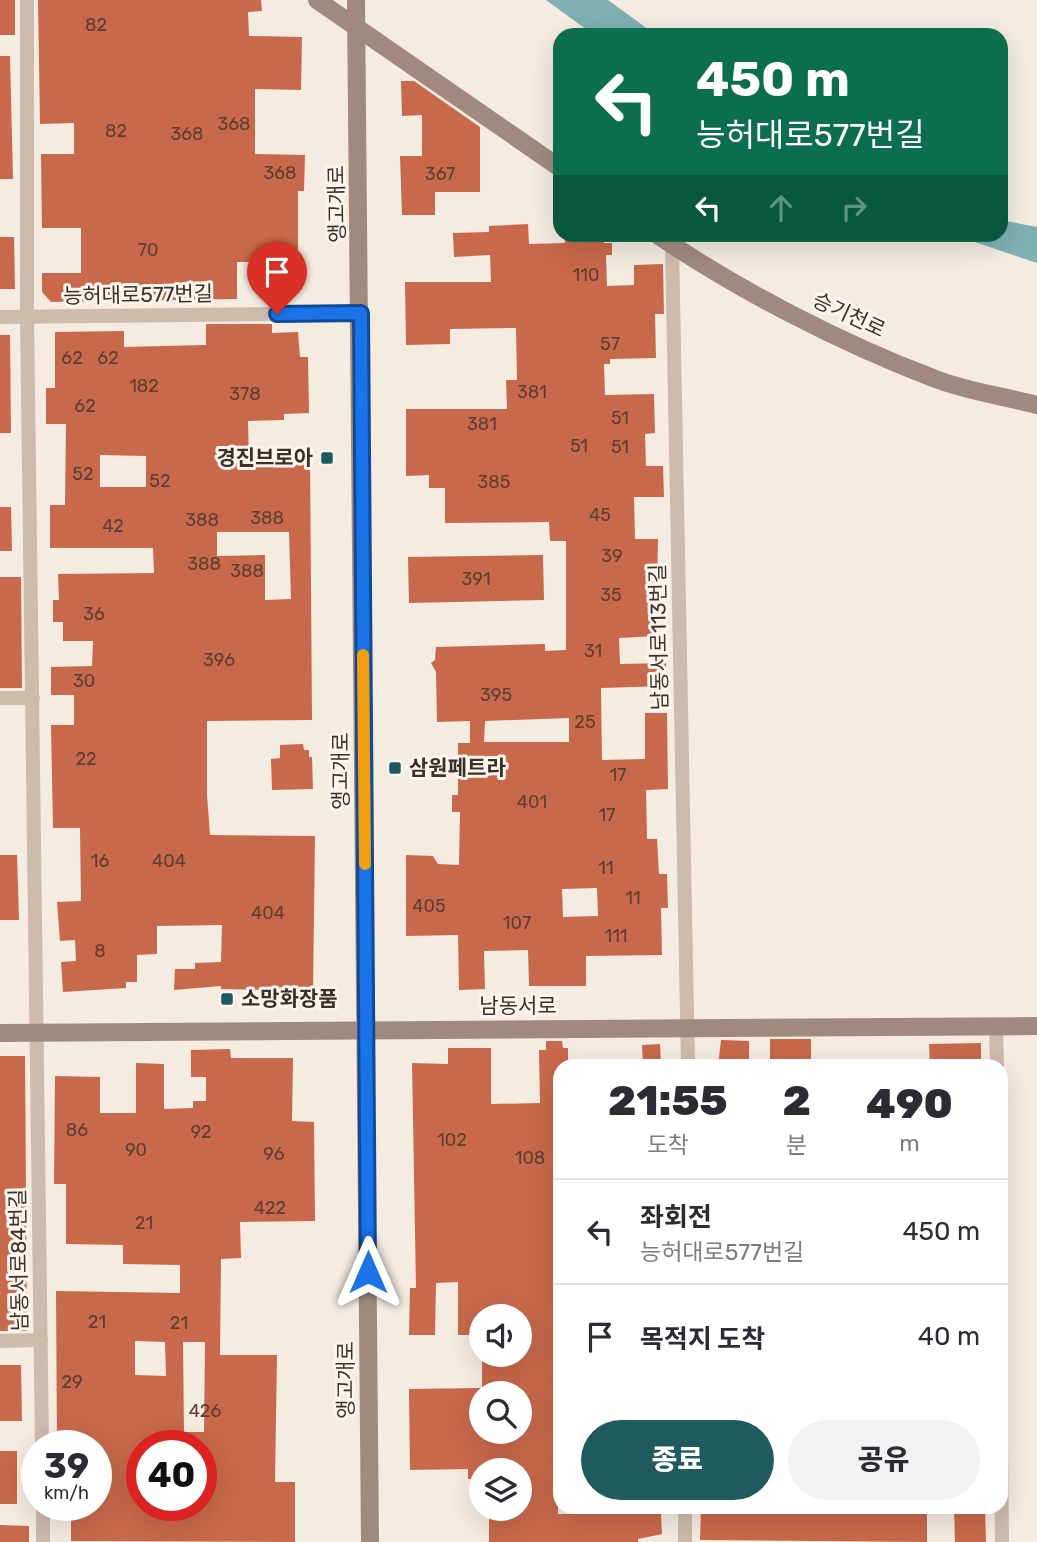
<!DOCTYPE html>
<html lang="ko">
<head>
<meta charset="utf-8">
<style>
  body { margin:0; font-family:Rubik,"Noto Sans KR",sans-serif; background:#f2f2f3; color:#2b2b33; height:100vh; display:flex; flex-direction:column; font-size:26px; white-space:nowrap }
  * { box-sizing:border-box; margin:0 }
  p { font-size:23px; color:#7c7c81 }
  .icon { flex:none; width:38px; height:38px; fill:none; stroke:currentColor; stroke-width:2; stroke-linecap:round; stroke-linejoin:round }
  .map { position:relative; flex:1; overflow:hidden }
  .sheet { position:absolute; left:553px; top:1059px; width:455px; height:455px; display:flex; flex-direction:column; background:#fff; border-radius:21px; box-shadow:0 7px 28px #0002 }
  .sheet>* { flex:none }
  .banner { position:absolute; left:553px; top:28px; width:455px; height:214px; border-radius:21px; box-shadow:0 7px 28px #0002; background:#0b6e4f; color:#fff; overflow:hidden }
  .fabs { position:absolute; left:469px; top:1304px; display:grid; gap:14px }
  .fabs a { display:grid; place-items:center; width:63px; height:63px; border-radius:50%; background:#fff; box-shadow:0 7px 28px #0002; font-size:35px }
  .speed { position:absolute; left:21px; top:1430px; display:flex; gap:14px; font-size:35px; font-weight:700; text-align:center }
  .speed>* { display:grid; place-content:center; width:91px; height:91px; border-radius:50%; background:#fff; box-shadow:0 7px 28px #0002; line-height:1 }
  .speed small { font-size:18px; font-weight:400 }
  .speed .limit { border:10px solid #d22; background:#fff; color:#111 }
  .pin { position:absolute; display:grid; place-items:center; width:60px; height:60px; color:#fff; margin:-72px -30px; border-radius:50% 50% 50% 0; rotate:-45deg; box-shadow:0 0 7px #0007 }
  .pin .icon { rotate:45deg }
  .me { position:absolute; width:77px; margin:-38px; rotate:0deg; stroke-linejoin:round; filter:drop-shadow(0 0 5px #0008) }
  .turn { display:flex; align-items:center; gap:24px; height:147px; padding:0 28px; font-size:32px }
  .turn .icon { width:91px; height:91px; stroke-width:2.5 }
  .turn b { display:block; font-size:49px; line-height:60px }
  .lanes { display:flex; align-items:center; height:66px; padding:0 28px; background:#0003; justify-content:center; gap:35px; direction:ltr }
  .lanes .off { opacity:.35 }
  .eta { display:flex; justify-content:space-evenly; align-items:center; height:119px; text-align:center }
  .eta b { font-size:42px; font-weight:800; line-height:49px }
  .button { display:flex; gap:14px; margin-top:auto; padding:14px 28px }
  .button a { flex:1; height:80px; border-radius:42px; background:#1f5a5e; color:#fff; font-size:28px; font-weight:800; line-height:80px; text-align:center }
  .button a+a { background:#f2f2f3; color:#2b2b33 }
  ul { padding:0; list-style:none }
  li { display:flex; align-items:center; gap:21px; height:105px; padding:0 28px; border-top:2px solid #e1e1e2 }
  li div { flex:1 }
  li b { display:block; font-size:26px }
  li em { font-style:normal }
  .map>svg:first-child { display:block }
  .water { fill:#7fb0b2 }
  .building { fill:#c8694b; fill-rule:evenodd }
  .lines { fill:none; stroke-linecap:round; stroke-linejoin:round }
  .street { stroke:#cdbbac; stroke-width:14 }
  .secondary { stroke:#a18a7d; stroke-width:18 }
  .route-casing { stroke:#114b97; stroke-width:18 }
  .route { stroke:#1a73e8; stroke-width:12 }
  .slow { stroke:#f59e0b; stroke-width:12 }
  .poi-dot { fill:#1f5a5e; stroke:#fbf5ee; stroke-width:2.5 }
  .labels { text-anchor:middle; stroke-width:6; stroke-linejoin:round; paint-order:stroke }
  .number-label { font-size:18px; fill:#5e3e33 }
  .street-label { font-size:21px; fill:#3b302b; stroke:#fbf5ee }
  .poi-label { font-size:21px; font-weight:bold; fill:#3b302b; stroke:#fbf5ee; text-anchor:start }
</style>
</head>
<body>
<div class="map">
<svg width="1037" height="1542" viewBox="0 0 1037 1542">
  <rect width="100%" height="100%" fill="#f4ebe1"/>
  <!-- water -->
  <g class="water">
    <polygon points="546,0 608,0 656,35 594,35"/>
    <polygon points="1001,220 1037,227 1037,263 954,235 1001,234"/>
  </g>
  <!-- building -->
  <g class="building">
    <rect x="0" y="0" width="15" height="35"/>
    <polygon points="38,0 261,0 262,11 248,12 249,36 302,37 301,90 255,89 255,154 305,155 304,191 298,191 298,262 237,262 237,299 51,302 42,292 42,273 81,273 81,228 42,228 41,154 74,154 74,123 40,124"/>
    <polygon points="0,56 10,56 13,179 0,179"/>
    <polygon points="401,81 414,81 480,127 480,192 435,192 435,215 402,215 400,156 422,156 422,115 402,116"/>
    <path d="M528 224 529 244 565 243V234H604V243H612V255H606L607 286 634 285V265L663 264 664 314H655L656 358 610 359V364H604L605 395 654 394 655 433 645 434 646 466H663L664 497H634L635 539H658L656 636 619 638 620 664 666 663 667 686 601 688 602 760 645 759V713H667L668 789 646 790 647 839H657L659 874H667L668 908H661L662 955 586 956V986H529L528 950 484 951 485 989 459 990 458 935 406 936V855L433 856 438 864 459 865 460 812H452V795H458V743H470V721L437 722 436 672 431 663 435 660 436 647 545 644V651L566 650V541H550L549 522 445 523V488H429V475L406 476V409H507L506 380H517L516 328 450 329V344L406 345 405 282H491L490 255 454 257 453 233 489 232V226ZM569 718V742H484L485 721ZM597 888 598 916 563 917 562 889Z"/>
    <polygon points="0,237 14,237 15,289 0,289"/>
    <path d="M206 324H272V333L298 332 300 357H308L309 413 284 414V420L248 421 249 461 310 457 312 720 207 721V795L210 835 315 836 313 991 221 989V986L174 990 175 969H195V963L221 962 222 925 157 926V954L137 955V982H126V988L63 992 61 962 76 961 75 940 60 941 57 902 81 901 80 828H53L51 725H74V695H51V667L92 666 93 641H63V622H53V600H59L58 574 154 573 153 548H50V505H65L66 424H46V388H55V332L124 331V347L206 345ZM100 455 146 456V487H100ZM217 532H289L291 599 265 600V555L217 556Z"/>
    <polygon points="0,335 10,335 11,433 0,433"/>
    <polygon points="0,507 11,507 12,551 0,551"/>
    <polygon points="543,555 544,600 409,603 408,557"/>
    <polygon points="0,577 21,577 22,688 0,688"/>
    <polygon points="303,744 304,750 309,750 309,757 312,757 313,789 272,790 271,759 280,758 280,745"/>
    <polygon points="0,855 17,855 19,920 0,920"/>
    <rect x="770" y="1039" width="41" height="27"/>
    <polygon points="721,1040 749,1041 749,1066 718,1066"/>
    <polygon points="546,1041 562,1041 563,1048 568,1048 568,1066 560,1066 558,1514 661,1513 662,1534 638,1539 638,1542 489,1542 489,1508 520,1508 520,1470 481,1470 481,1479 468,1479 468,1469 410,1470 409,1389 481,1388 481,1432 520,1432 520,1393 482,1393 482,1354 520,1354 520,1316 481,1316 481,1335 458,1335 458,1282 436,1283 435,1335 409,1335 410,1288 416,1288 412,1063 448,1064 448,1048 491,1048 491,1104 540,1103 539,1050 546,1050"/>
    <polygon points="981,1043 981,1066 930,1066 929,1044"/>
    <polygon points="660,1044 661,1064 643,1065 642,1045"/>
    <path d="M230 1049 231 1058H293L292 1121 314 1122 315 1221 240 1222 241 1258 221 1259 220 1355H277L275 1482H295V1542L71 1541V1511H77V1505H96V1446H57L56 1291 180 1293V1265L123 1264V1245L66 1244V1184H54L55 1076 100 1077V1113H136V1063L164 1064V1109L193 1108V1101H206V1077H191V1050ZM135 1341 165 1342 166 1376 135 1375ZM183 1342H205L204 1432H184ZM142 1446H201V1505H142Z"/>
    <polygon points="0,1056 25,1056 27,1331 0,1331"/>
    <polygon points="0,1365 21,1365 22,1421 0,1421"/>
    <rect x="0" y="1451" width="17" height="53"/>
    <polygon points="701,1507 927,1507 927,1542 700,1540"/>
    <polygon points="954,1507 985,1507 986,1542 955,1542"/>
    <polygon points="0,1525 29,1526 29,1542 0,1542"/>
  </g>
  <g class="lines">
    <!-- street -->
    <g class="street">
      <polyline points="27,0 27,317 42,1446"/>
      <polyline points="672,245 688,1066"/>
      <polyline points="0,317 361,313"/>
      <polyline points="0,698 33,698"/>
      <polyline points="996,1026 997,1066"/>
      <polyline points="0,1341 41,1340"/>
      <polyline points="1001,1447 1002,1542"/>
      <polyline points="43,1505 43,1542"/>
      <polyline points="685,1542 685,1507"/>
    </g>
    <!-- secondary -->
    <g class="secondary">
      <polyline points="317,0 560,168"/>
      <polyline points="356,0 370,1542"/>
      <path d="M656 234C738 290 841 343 933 378 965 391 1003 396 1037 405"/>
      <polyline points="0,1033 1037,1026"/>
    </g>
  </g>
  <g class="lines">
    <!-- route casing -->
    <g class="route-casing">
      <polyline id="route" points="277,314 361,313 368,1272"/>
    </g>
    <!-- route -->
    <use href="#route" class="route"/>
    <!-- slow -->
    <polyline class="slow" points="363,655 365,864"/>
  </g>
  <!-- markers -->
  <g class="poi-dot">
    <rect x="320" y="451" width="14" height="14" rx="3.5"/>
    <rect x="388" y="761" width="14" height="14" rx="3.5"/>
    <rect x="220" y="992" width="14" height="14" rx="3.5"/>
  </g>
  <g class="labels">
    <!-- number labels -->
    <g class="number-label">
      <text x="96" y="31">82</text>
      <text x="234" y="130">368</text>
      <text x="116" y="137">82</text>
      <text x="187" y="140">368</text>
      <text x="280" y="179">368</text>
      <text x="440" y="180">367</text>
      <text x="148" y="256">70</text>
      <text x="586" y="281">110</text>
      <text x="610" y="350">57</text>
      <text x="72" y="364">62</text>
      <text x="108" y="364">62</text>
      <text x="144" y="392">182</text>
      <text x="532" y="398">381</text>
      <text x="245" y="400">378</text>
      <text x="85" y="412">62</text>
      <text x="620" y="424">51</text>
      <text x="482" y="430">381</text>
      <text x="579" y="452">51</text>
      <text x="620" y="453">51</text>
      <text x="83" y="480">52</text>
      <text x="160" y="487">52</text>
      <text x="494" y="488">385</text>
      <text x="600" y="521">45</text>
      <text x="267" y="524">388</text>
      <text x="202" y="526">388</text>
      <text x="113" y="532">42</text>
      <text x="612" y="562">39</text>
      <text x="204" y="570">388</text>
      <text x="247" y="577">388</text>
      <text x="476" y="585">391</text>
      <text x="611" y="601">35</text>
      <text x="94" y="620">36</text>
      <text x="593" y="657">31</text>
      <text x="219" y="666">396</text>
      <text x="84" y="687">30</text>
      <text x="496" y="701">395</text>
      <text x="585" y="728">25</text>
      <text x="86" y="765">22</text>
      <text x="618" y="781">17</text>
      <text x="532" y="808">401</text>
      <text x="607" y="821">17</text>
      <text x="100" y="867">16</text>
      <text x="169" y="867">404</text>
      <text x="606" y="874">11</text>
      <text x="633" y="904">11</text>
      <text x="429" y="912">405</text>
      <text x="268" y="919">404</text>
      <text x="517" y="929">107</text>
      <text x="616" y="942">111</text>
      <text x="100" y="957">8</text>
      <text x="77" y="1136">86</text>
      <text x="201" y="1138">92</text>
      <text x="452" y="1146">102</text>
      <text x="136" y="1156">90</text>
      <text x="274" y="1160">96</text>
      <text x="530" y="1164">108</text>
      <text x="270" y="1214">422</text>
      <text x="144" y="1229">21</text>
      <text x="97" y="1328">21</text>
      <text x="179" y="1329">21</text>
      <text x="72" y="1388">29</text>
      <text x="205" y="1417">426</text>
    </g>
    <!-- street labels -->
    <g class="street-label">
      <text transform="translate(337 204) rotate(-91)" y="7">앵고개로</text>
      <text transform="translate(138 295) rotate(-1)" y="7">능허대로577번길</text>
      <text transform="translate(849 315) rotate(25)" y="7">승기천로</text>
      <text transform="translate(659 637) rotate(-91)" y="7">남동서로113번길</text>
      <text transform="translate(341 771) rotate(-90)" y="7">앵고개로</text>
      <text x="518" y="1013">남동서로</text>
      <text transform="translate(19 1260) rotate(-91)" y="7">남동서로84번길</text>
      <text transform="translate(346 1380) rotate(-90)" y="7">앵고개로</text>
    </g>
    <!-- poi labels -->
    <g class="poi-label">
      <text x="313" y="465" text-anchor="end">경진브로아</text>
      <text x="409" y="775">삼원페트라</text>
      <text x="241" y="1006">소망화장품</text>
    </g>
  </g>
</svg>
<div class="fabs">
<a><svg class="icon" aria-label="sound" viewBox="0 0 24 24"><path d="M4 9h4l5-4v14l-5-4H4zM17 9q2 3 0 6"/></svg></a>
<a><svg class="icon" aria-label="search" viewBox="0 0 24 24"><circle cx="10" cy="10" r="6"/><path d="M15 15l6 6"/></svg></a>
<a><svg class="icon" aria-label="layers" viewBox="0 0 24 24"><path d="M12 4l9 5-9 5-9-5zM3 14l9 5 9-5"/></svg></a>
</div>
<div class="speed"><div>39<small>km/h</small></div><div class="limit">40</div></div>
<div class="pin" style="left:277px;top:314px;background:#d93025"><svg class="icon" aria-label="arrive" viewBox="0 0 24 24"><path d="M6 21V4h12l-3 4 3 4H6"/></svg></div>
<svg class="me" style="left:368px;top:1272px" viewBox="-20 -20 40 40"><path d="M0-17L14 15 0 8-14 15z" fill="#1a73e8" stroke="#fff" stroke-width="4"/></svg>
<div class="banner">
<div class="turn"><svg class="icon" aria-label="left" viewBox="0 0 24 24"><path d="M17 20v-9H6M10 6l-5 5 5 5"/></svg><div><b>450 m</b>능허대로577번길</div></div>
<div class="lanes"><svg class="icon" aria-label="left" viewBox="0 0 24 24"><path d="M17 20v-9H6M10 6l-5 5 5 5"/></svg><svg class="icon off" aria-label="ahead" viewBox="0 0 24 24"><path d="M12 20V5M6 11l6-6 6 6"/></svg><svg class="icon off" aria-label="right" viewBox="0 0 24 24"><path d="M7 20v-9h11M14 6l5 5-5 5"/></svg></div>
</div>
<section class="sheet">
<div class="eta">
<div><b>21:55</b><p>도착</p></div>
<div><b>2</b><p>분</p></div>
<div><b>490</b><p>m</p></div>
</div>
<ul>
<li><svg class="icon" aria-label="left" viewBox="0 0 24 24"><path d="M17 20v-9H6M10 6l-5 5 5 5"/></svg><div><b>좌회전</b><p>능허대로577번길</p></div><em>450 m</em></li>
<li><svg class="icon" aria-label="arrive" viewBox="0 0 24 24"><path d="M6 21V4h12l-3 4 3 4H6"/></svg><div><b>목적지 도착</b></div><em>40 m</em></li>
</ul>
<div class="button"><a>종료</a><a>공유</a></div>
</section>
</div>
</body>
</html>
